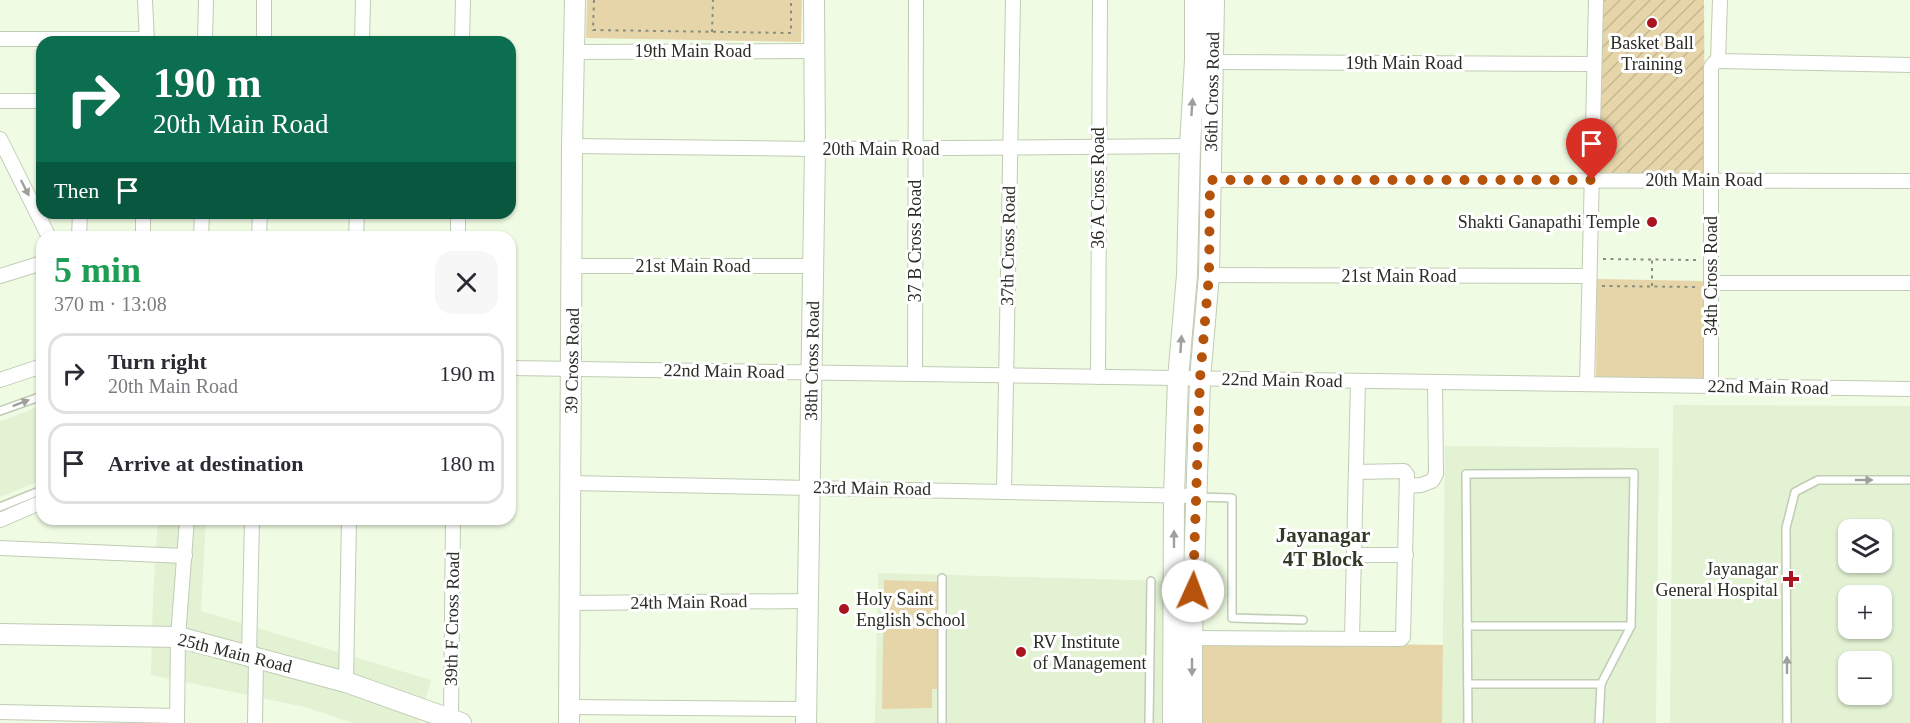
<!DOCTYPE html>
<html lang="en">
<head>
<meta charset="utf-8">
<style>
  body { margin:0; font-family:"Times New Roman",serif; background:#f7f7f7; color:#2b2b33; height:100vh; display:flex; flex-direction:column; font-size:22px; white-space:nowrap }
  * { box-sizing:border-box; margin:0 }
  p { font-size:20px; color:#7c7c81 }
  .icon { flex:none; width:33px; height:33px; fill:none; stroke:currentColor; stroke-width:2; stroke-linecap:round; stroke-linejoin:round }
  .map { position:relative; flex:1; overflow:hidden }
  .sheet { position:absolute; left:36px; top:231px; width:480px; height:294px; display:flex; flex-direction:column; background:#fff; border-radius:18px; box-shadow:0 2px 4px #0004 }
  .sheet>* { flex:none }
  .guide { position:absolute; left:36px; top:36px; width:480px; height:183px; border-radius:18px; box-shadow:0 2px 4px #0004; background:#0b6e4f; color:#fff; overflow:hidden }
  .fabs { position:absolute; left:1838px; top:519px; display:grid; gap:12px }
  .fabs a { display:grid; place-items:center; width:54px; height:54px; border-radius:12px; background:#fff; box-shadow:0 2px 4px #0004; font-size:30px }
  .pin { position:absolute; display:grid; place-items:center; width:51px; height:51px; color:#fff; margin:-62px -26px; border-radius:50% 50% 50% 0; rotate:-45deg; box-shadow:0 0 6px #0007 }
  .pin .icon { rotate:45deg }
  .me { position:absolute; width:66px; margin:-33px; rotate:2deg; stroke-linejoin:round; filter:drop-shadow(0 0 4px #0008) }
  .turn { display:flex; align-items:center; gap:21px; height:126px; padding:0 18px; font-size:27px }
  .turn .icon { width:78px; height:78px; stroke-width:2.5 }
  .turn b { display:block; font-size:42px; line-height:51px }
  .then { display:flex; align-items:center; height:57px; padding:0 18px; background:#0003; gap:12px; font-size:22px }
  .round { display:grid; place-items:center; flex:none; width:63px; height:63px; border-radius:18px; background:#f7f7f7 }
  .summary { display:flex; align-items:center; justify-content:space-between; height:102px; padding:0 18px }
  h1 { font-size:36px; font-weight:700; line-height:45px; color:#1e9e55 }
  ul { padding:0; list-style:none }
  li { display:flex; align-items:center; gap:18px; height:81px; margin:0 12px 9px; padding:0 6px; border:3px solid #e1e1e2; border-radius:18px }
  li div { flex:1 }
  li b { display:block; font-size:22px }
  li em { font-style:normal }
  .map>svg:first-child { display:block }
  .built { fill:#e2f2d3; fill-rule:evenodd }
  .green { fill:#e7d5aa }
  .garden { fill:url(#garden-furrows) }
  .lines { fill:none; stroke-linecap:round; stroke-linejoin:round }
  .lane-casing { stroke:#c0ccb4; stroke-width:10 }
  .street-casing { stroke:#c0ccb4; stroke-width:16 }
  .secondary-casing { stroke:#c0ccb4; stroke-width:22 }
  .path { stroke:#888f7f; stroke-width:2; stroke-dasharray:3 4.5; stroke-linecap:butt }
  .lane { stroke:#fff; stroke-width:7 }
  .street { stroke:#fff; stroke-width:14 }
  .secondary { stroke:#fff; stroke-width:20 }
  .oneway { fill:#9fa09c }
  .route { stroke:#b45309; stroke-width:10; stroke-dasharray:0 18 }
  .poi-dot { fill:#a9141e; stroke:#fff; stroke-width:2 }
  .labels { text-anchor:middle; stroke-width:6; stroke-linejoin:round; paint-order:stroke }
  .poi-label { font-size:18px; fill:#292d24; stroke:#fff; text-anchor:end }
  .street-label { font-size:18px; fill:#292d24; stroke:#fff }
  .quarter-label { font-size:21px; font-weight:bold; fill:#313a27; stroke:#fff }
</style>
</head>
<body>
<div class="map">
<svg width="1910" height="723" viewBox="0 0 1910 723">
  <defs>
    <pattern id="garden-furrows" width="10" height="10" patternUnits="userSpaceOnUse" patternTransform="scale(1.5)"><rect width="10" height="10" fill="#e7d5aa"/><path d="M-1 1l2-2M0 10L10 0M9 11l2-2" fill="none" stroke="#c6b792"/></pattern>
  </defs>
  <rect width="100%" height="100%" fill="#effbe3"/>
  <!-- built -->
  <g class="built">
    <polygon points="42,405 42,480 0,497 0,422"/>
    <path d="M1673 405 1910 406V723H1670ZM1848 530H1881V562H1848ZM1848 596H1881V628H1848ZM1848 662H1881V694H1848Z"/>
    <polygon points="1445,446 1659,448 1656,723 1442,723"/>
    <polygon points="158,519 206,519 201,611 431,680 419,723 353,723 305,707 151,675 153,596"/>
    <polygon points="878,573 1166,581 1166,723 875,723"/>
  </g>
  <!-- green -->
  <g class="green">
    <polygon points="587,0 802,0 801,42 586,38"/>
    <polygon points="1597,279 1704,281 1705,379 1596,379"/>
    <polygon points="884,580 941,582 941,689 932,689 932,708 882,709"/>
    <polygon points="1202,641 1443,645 1442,723 1201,723"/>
  </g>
  <!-- garden -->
  <polygon class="garden" points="1603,0 1704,0 1705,174 1600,173"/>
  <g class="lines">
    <!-- lane casing -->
    <g class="lane-casing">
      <g id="lane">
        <polyline points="0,411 42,396"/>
        <polyline points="1198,497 1232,498 1232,618 1303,620"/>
        <polyline points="0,507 42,490"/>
        <polyline points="1467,626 1631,626"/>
        <polyline points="1468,684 1601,684"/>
        <polyline points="942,723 942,578"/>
        <polyline points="1149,723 1151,581"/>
        <polyline points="1468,723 1466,474 1634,473 1631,626 1601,684 1599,723"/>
        <polyline points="1787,723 1786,528 1795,492 1818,480 1910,480"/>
      </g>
    </g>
    <!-- street casing -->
    <g class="street-casing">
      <g id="street">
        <polyline points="145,0 147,42"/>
        <polyline points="0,39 147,39"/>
        <polyline points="205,42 206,0"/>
        <polyline points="264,42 264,0"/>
        <polyline points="362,42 363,0"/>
        <polyline points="462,42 463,0"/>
        <polyline points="574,52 813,51"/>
        <polyline points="1718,61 1910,65"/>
        <polyline points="1718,61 1720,0"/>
        <polyline points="1213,62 1594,64"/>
        <polyline points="0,101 42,101"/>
        <polyline points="0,139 49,237"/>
        <polyline points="572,146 815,149 1190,146"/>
        <polyline points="1210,180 1910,181"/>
        <polyline points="79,237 80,213"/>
        <polyline points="143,237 143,213"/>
        <polyline points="201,237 202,213"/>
        <polyline points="259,237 260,213"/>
        <polyline points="356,237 357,213"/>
        <polyline points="458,237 458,213"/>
        <polyline points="573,266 813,266"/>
        <polyline points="1209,275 1589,276"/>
        <polyline points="0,276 42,263"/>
        <polyline points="1711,283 1910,283"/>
        <polyline points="510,368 1910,389"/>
        <polyline points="915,374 916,0"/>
        <polyline points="1098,377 1100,0"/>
        <polyline points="0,380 42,366"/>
        <polyline points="1587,384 1596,0"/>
        <polyline points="1711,386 1711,67 1714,63 1718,61"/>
        <polyline points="571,483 1196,496"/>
        <polyline points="1407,486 1421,485 1432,481 1436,474 1435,382"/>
        <polyline points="1004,492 1013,0"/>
        <polyline points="0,520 42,502"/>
        <polyline points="0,548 185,556"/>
        <polyline points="1355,555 1406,555"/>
        <polyline points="570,603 808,601"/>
        <polyline points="1186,638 1401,639 1403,637 1407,475 1404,471 1357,472"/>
        <polyline points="1352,639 1358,381"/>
        <polyline points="249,656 252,519"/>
        <polyline points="346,682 349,519"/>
        <polyline points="569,707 806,709"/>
        <polyline points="0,712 177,716"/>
        <polyline points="451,718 453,519"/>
        <polyline points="177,723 178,637 187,519"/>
        <polyline points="255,723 256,659"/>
      </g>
    </g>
    <!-- secondary casing -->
    <g class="secondary-casing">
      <g id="secondary">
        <polyline points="0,634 178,637 346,682 461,723"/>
        <polyline points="569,723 572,146 575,0"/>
        <polyline points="806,723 815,149 814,0"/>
        <polyline points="1173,723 1174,496 1178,379 1187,275 1190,146 1195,60 1195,0"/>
        <polyline points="1192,723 1192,638 1200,379 1209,275 1214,0"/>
      </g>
    </g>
    <!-- path -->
    <g class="path">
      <polyline points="594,0 593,30 791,33 791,0"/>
      <polyline points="712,32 713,0"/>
      <polyline points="1603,259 1697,260"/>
      <polyline points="1602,286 1698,287"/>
      <polyline points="1652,286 1652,259"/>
    </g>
    <!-- lane -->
    <use href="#lane" class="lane"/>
    <!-- street -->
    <use href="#street" class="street"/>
    <!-- secondary -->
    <use href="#secondary" class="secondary"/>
  </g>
  <!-- one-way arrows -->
  <defs><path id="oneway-solid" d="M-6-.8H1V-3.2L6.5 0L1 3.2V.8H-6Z" transform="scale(1.5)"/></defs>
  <g class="oneway">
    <use href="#oneway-solid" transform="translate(1192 107) rotate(-86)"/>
    <use href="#oneway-solid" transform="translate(25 188) rotate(63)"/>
    <use href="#oneway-solid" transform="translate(1181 344) rotate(-86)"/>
    <use href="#oneway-solid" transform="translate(21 403) rotate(-21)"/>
    <use href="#oneway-solid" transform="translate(1864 480)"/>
    <use href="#oneway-solid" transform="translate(1174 539) rotate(-90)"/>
    <use href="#oneway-solid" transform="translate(1787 665) rotate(-90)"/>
    <use href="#oneway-solid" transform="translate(1192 667) rotate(90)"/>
  </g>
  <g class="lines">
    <!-- route -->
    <polyline class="route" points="1193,591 1200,379 1209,275 1210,180 1592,180"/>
  </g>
  <!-- markers -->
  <g class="poi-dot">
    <circle cx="1652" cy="23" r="6"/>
    <circle cx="1652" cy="222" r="6"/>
    <path d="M1788 570h6v6h6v6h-6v6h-6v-6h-6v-6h6z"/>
    <circle cx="844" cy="609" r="6"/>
    <circle cx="1021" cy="652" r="6"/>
  </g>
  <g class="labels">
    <!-- poi labels -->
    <g class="poi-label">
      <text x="1652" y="49" text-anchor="middle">Basket Ball<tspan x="1652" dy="21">Training</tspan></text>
      <text x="1640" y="228">Shakti Ganapathi Temple</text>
      <text x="1778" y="575">Jayanagar<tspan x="1778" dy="21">General Hospital</tspan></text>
      <text x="856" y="605" text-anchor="start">Holy Saint<tspan x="856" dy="21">English School</tspan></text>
      <text x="1033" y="648" text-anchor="start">RV Institute<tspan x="1033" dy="21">of Management</tspan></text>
    </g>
    <!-- street labels -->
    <g class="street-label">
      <text x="693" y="57">19th Main Road</text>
      <text x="1404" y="69">19th Main Road</text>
      <text transform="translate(1212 92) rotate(-89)" y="6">36th Cross Road</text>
      <text x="881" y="155">20th Main Road</text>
      <text x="1704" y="186">20th Main Road</text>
      <text transform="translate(1098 188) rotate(-90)" y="6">36 A Cross Road</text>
      <text transform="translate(915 241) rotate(-90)" y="6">37 B Cross Road</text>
      <text transform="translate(1008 246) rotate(-89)" y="6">37th Cross Road</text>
      <text x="693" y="272">21st Main Road</text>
      <text x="1399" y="282">21st Main Road</text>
      <text transform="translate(1711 276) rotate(-90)" y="6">34th Cross Road</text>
      <text transform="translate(572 361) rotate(-89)" y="6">39 Cross Road</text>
      <text transform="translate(812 361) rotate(-89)" y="6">38th Cross Road</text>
      <text transform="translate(724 371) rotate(1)" y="6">22nd Main Road</text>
      <text transform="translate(1282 380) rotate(1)" y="6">22nd Main Road</text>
      <text transform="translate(1768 387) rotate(1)" y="6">22nd Main Road</text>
      <text transform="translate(872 488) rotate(1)" y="6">23rd Main Road</text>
      <text transform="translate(689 602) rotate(-1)" y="6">24th Main Road</text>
      <text transform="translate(452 619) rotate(-89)" y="6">39th F Cross Road</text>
      <text transform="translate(235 653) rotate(14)" y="6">25th Main Road</text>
    </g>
    <!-- quarter labels -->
    <g class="quarter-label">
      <text x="1323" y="542">Jayanagar<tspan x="1323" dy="24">4T Block</tspan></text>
    </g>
  </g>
</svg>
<div class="fabs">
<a><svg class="icon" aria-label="layers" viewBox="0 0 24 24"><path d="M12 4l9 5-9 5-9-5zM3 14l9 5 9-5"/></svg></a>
<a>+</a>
<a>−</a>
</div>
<div class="pin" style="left:1592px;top:180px;background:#d93025"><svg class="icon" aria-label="arrive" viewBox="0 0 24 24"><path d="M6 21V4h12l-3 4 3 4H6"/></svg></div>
<svg class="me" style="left:1193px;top:591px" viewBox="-20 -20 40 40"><circle r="19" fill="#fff"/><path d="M0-13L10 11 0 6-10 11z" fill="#b45309"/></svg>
<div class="guide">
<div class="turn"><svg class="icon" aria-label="right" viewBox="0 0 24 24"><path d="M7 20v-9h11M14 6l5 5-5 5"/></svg><div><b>190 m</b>20th Main Road</div></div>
<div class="then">Then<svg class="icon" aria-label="arrive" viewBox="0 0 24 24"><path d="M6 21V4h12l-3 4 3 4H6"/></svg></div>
</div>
<section class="sheet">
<div class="summary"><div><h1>5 min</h1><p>370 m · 13:08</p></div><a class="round"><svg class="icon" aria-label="close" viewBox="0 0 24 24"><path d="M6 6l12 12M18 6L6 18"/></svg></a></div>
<ul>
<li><svg class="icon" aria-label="right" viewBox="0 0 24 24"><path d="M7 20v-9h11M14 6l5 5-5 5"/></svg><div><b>Turn right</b><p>20th Main Road</p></div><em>190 m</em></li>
<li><svg class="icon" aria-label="arrive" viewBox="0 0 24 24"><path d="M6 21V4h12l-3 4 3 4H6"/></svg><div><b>Arrive at destination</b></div><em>180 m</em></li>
</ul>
</section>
</div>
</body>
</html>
